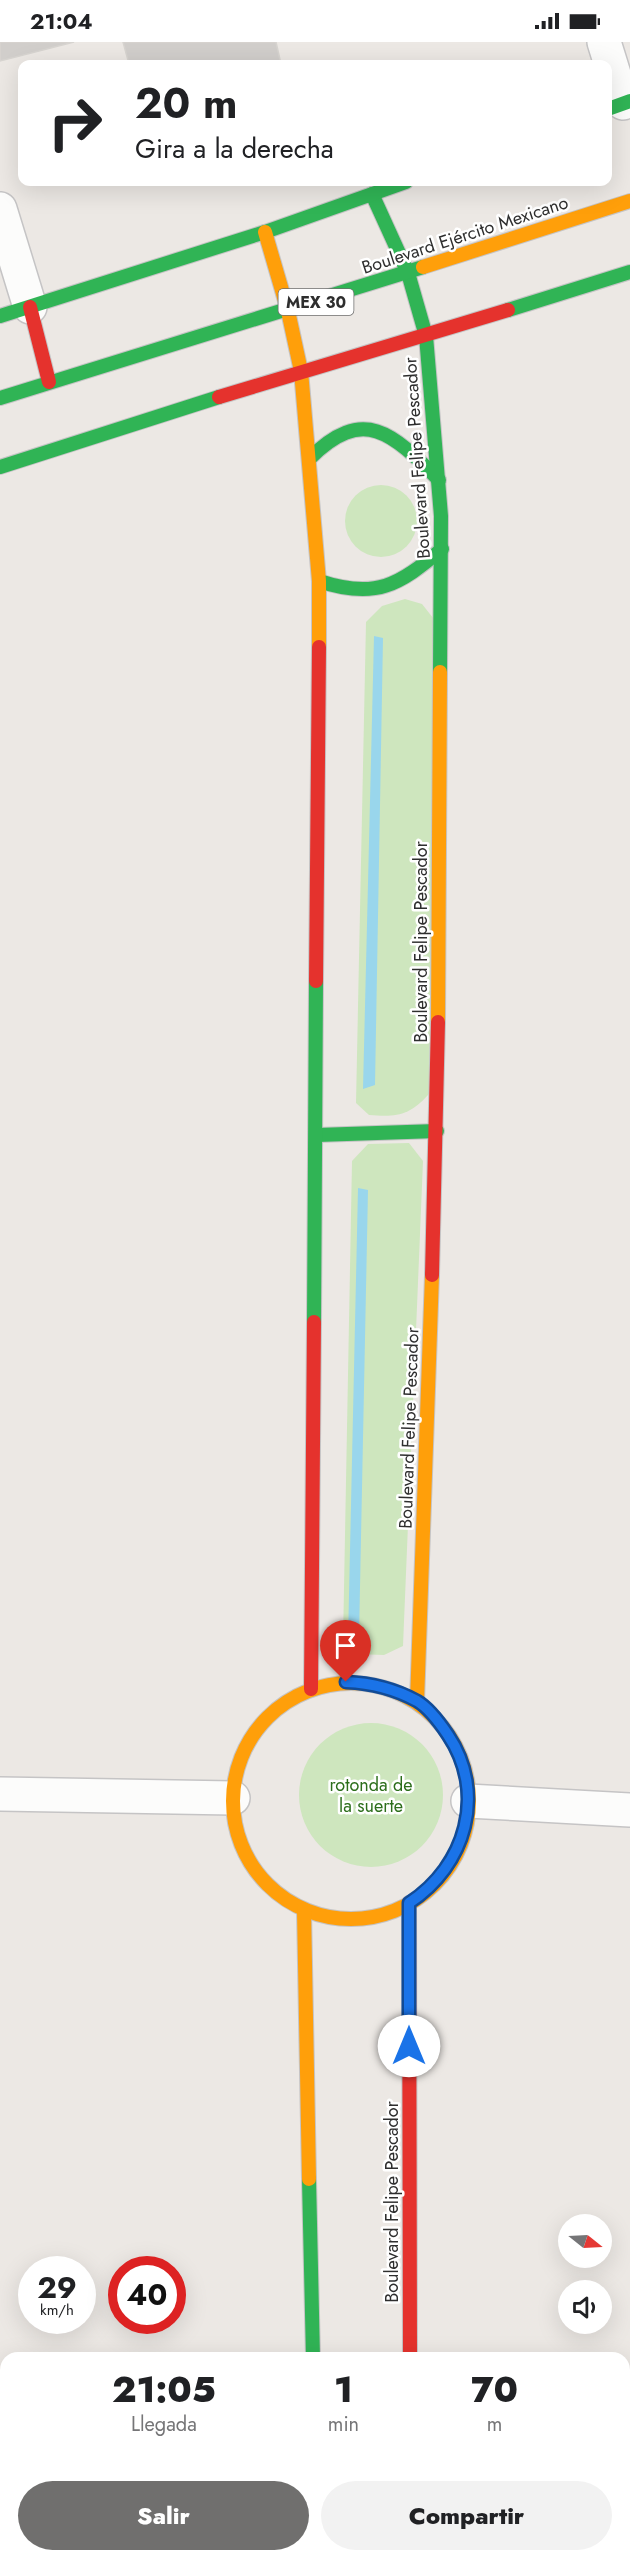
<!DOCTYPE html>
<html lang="es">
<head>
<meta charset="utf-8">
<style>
  body { margin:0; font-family:Jost,sans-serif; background:#f2f2f2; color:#202124; height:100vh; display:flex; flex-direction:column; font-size:22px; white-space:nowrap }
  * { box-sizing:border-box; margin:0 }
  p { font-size:20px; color:#757577 }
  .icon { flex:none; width:33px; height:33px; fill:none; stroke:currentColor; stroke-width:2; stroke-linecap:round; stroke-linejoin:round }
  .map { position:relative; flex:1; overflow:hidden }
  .side { position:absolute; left:0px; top:2310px; width:630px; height:210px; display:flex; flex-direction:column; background:#fff; border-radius:18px 18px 0 0; box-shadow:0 6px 24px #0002 }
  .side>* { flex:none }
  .hud { position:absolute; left:18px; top:18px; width:594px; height:126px; border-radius:12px; box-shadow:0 6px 24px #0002; background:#fff; color:#202124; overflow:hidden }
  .needle { width:39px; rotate:108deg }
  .buttons { position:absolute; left:558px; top:2172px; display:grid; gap:12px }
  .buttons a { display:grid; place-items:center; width:54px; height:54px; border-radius:50%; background:#fff; box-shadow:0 6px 24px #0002; font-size:30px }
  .speed { position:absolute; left:18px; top:2214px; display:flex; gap:12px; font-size:30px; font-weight:700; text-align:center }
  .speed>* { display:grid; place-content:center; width:78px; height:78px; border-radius:50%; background:#fff; box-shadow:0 6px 24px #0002; line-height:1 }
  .speed small { font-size:15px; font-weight:400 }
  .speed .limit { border:9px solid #d22; background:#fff; color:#111 }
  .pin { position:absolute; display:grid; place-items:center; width:51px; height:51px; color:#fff; margin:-62px -26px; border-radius:50% 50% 50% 0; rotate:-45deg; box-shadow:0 0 6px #0007 }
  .pin .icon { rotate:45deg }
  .me { position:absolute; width:66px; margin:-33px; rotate:0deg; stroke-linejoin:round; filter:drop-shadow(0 0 4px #0008) }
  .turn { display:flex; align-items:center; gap:21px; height:126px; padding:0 18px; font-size:27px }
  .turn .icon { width:78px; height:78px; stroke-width:2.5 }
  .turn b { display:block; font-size:42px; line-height:51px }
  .eta { display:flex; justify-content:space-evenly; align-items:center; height:102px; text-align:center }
  .eta b { font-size:36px; font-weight:800; line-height:42px }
  .action { display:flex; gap:12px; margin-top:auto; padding:12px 18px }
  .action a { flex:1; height:69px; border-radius:36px; background:#706f6e; color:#fff; font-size:24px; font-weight:800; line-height:69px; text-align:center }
  .action a+a { background:#f2f2f2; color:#202124 }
  .status { display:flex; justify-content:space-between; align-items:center; height:42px; padding:0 30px; background:#fff; direction:ltr }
  .status svg { height:16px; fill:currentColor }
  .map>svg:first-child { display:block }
  .green { fill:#cee6be }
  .water { fill:#99d6ec }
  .building { fill:#d1cecb; stroke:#d7d4d0; stroke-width:1.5 }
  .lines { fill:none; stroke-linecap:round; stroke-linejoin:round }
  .street-casing { stroke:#c5c4c5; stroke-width:36 }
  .fast-casing { stroke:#c5c4c5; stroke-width:16 }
  .slow-casing { stroke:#c5c4c5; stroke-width:16 }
  .jam-casing { stroke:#c5c4c5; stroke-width:16 }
  .street { stroke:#fcfcfb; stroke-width:33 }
  .fast { stroke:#30b455; stroke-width:14 }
  .slow { stroke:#ff9f0a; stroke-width:14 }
  .jam { stroke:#e5322d; stroke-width:14 }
  .route-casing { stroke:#114b97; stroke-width:15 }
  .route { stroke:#1a73e8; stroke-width:10 }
  .labels { text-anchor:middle; stroke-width:5; stroke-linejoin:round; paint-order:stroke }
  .shield { fill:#fff; stroke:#6d6d6d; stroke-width:1.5 }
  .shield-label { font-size:16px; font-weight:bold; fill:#2e2e2e }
  .street-label { font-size:18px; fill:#2e2e2e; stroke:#fff }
  .park-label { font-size:18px; fill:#2c6e1b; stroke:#fff }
</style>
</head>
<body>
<div class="status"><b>21:04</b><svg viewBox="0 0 49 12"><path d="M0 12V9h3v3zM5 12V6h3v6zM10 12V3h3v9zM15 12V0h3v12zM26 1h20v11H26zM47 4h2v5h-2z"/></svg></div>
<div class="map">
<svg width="630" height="2520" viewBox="0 0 630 2520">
  <rect width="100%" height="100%" fill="#ece8e4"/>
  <!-- green -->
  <g class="green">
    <circle cx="381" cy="479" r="36"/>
    <path d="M405 557 422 562 437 581 429 1052C409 1074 397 1075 369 1073L356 1061 366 580 382 564Z"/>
    <polygon points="409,1101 423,1119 403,1604 384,1613 355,1612 343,1600 352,1119 368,1102"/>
    <circle cx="371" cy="1753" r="72"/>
  </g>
  <!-- water -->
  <g class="water">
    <polygon points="374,594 383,596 375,1043 363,1047"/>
    <polygon points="358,1146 368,1148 359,1595 348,1599"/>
  </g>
  <!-- building -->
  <g class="building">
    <polygon points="0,0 74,0 0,19"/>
    <polygon points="123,0 276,0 281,22 129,22"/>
  </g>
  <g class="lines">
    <!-- street casing -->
    <g class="street-casing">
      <g id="street">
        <polyline points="604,0 623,61"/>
        <polyline points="0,167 30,265"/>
        <polyline points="0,1752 233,1756"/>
        <polyline points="468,1759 630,1768"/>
      </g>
    </g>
    <!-- fast casing -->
    <g class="fast-casing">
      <g id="fast">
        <polyline points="608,67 630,59"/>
        <polyline points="372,152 408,231 426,294 441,474 440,630"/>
        <polyline points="508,268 630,230"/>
        <polyline points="0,274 265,190 406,140"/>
        <polyline points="0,356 423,225"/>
        <path d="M309 417C364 362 393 392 439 438"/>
        <polyline points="0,425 219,355"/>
        <path d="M319 539C376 558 399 543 442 507"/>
        <polyline points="317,1093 437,1089"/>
        <polyline points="314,1280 316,939"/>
        <polyline points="309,2137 313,2316"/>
        <polyline points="310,2514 310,2520"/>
      </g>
    </g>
    <!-- slow casing -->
    <g class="slow-casing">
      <g id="slow">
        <polyline points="265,190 288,269 301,329 319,539 319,605"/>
        <polyline points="423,225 630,159"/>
        <polyline points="438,980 440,630"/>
        <circle cx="351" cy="1759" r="118"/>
        <polyline points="417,1660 432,1233"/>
        <polyline points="304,1868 309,2137"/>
        <polyline points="408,2514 408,2520"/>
      </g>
    </g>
    <!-- jam casing -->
    <g class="jam-casing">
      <g id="jam">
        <polyline points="30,265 49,340"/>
        <polyline points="219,355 508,268"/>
        <polyline points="316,939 319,605"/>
        <polyline points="432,1233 438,980"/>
        <polyline points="311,1647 314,1280"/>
        <polyline points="409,1861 410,2316"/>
      </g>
    </g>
    <!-- street -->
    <use href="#street" class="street"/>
    <!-- fast -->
    <use href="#fast" class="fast"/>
    <!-- slow -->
    <use href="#slow" class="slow"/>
    <!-- jam -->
    <use href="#jam" class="jam"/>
  </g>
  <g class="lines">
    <!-- route casing -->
    <g class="route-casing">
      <path id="route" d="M346 1640C371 1641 395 1647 417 1659 429 1666 440 1681 448 1693 487 1751 466 1824 409 1861V2004"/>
    </g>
    <!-- route -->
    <use href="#route" class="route"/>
  </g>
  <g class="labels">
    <!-- shield labels -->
    <rect class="shield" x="278.5" y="247" width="75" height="26" rx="4.5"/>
    <g class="shield-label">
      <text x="316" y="266">MEX 30</text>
    </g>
    <!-- street labels -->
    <g class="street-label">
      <text transform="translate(465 193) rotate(-18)" y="6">Boulevard Ejército Mexicano</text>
      <text transform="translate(417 416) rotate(-94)" y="6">Boulevard Felipe Pescador</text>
      <text transform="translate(421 900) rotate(-90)" y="6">Boulevard Felipe Pescador</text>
      <text transform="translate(409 1386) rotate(-88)" y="6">Boulevard Felipe Pescador</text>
      <text transform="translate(392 2160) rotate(-90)" y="6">Boulevard Felipe Pescador</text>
    </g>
    <!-- park labels -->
    <g class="park-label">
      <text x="371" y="1749">rotonda de<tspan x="371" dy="21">la suerte</tspan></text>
    </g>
  </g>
</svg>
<div class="buttons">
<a><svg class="needle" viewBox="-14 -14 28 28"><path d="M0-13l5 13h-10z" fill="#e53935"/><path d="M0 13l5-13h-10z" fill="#757577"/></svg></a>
<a><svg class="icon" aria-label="sound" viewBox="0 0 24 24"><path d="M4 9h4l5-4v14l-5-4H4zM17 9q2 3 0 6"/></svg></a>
</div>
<div class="speed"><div>29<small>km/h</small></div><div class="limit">40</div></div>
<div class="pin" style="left:346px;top:1640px;background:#d93025"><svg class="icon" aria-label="arrive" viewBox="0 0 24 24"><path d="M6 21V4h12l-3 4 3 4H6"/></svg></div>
<svg class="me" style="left:409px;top:2004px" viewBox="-20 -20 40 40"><circle r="19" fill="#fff"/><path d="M0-13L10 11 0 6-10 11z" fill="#1a73e8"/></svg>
<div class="hud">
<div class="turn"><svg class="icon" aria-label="right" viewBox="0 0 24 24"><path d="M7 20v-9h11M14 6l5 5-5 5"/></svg><div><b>20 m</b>Gira a la derecha</div></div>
</div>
<section class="side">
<div class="eta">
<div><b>21:05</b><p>Llegada</p></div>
<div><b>1</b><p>min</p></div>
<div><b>70</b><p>m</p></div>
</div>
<div class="action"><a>Salir</a><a>Compartir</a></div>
</section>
</div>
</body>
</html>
